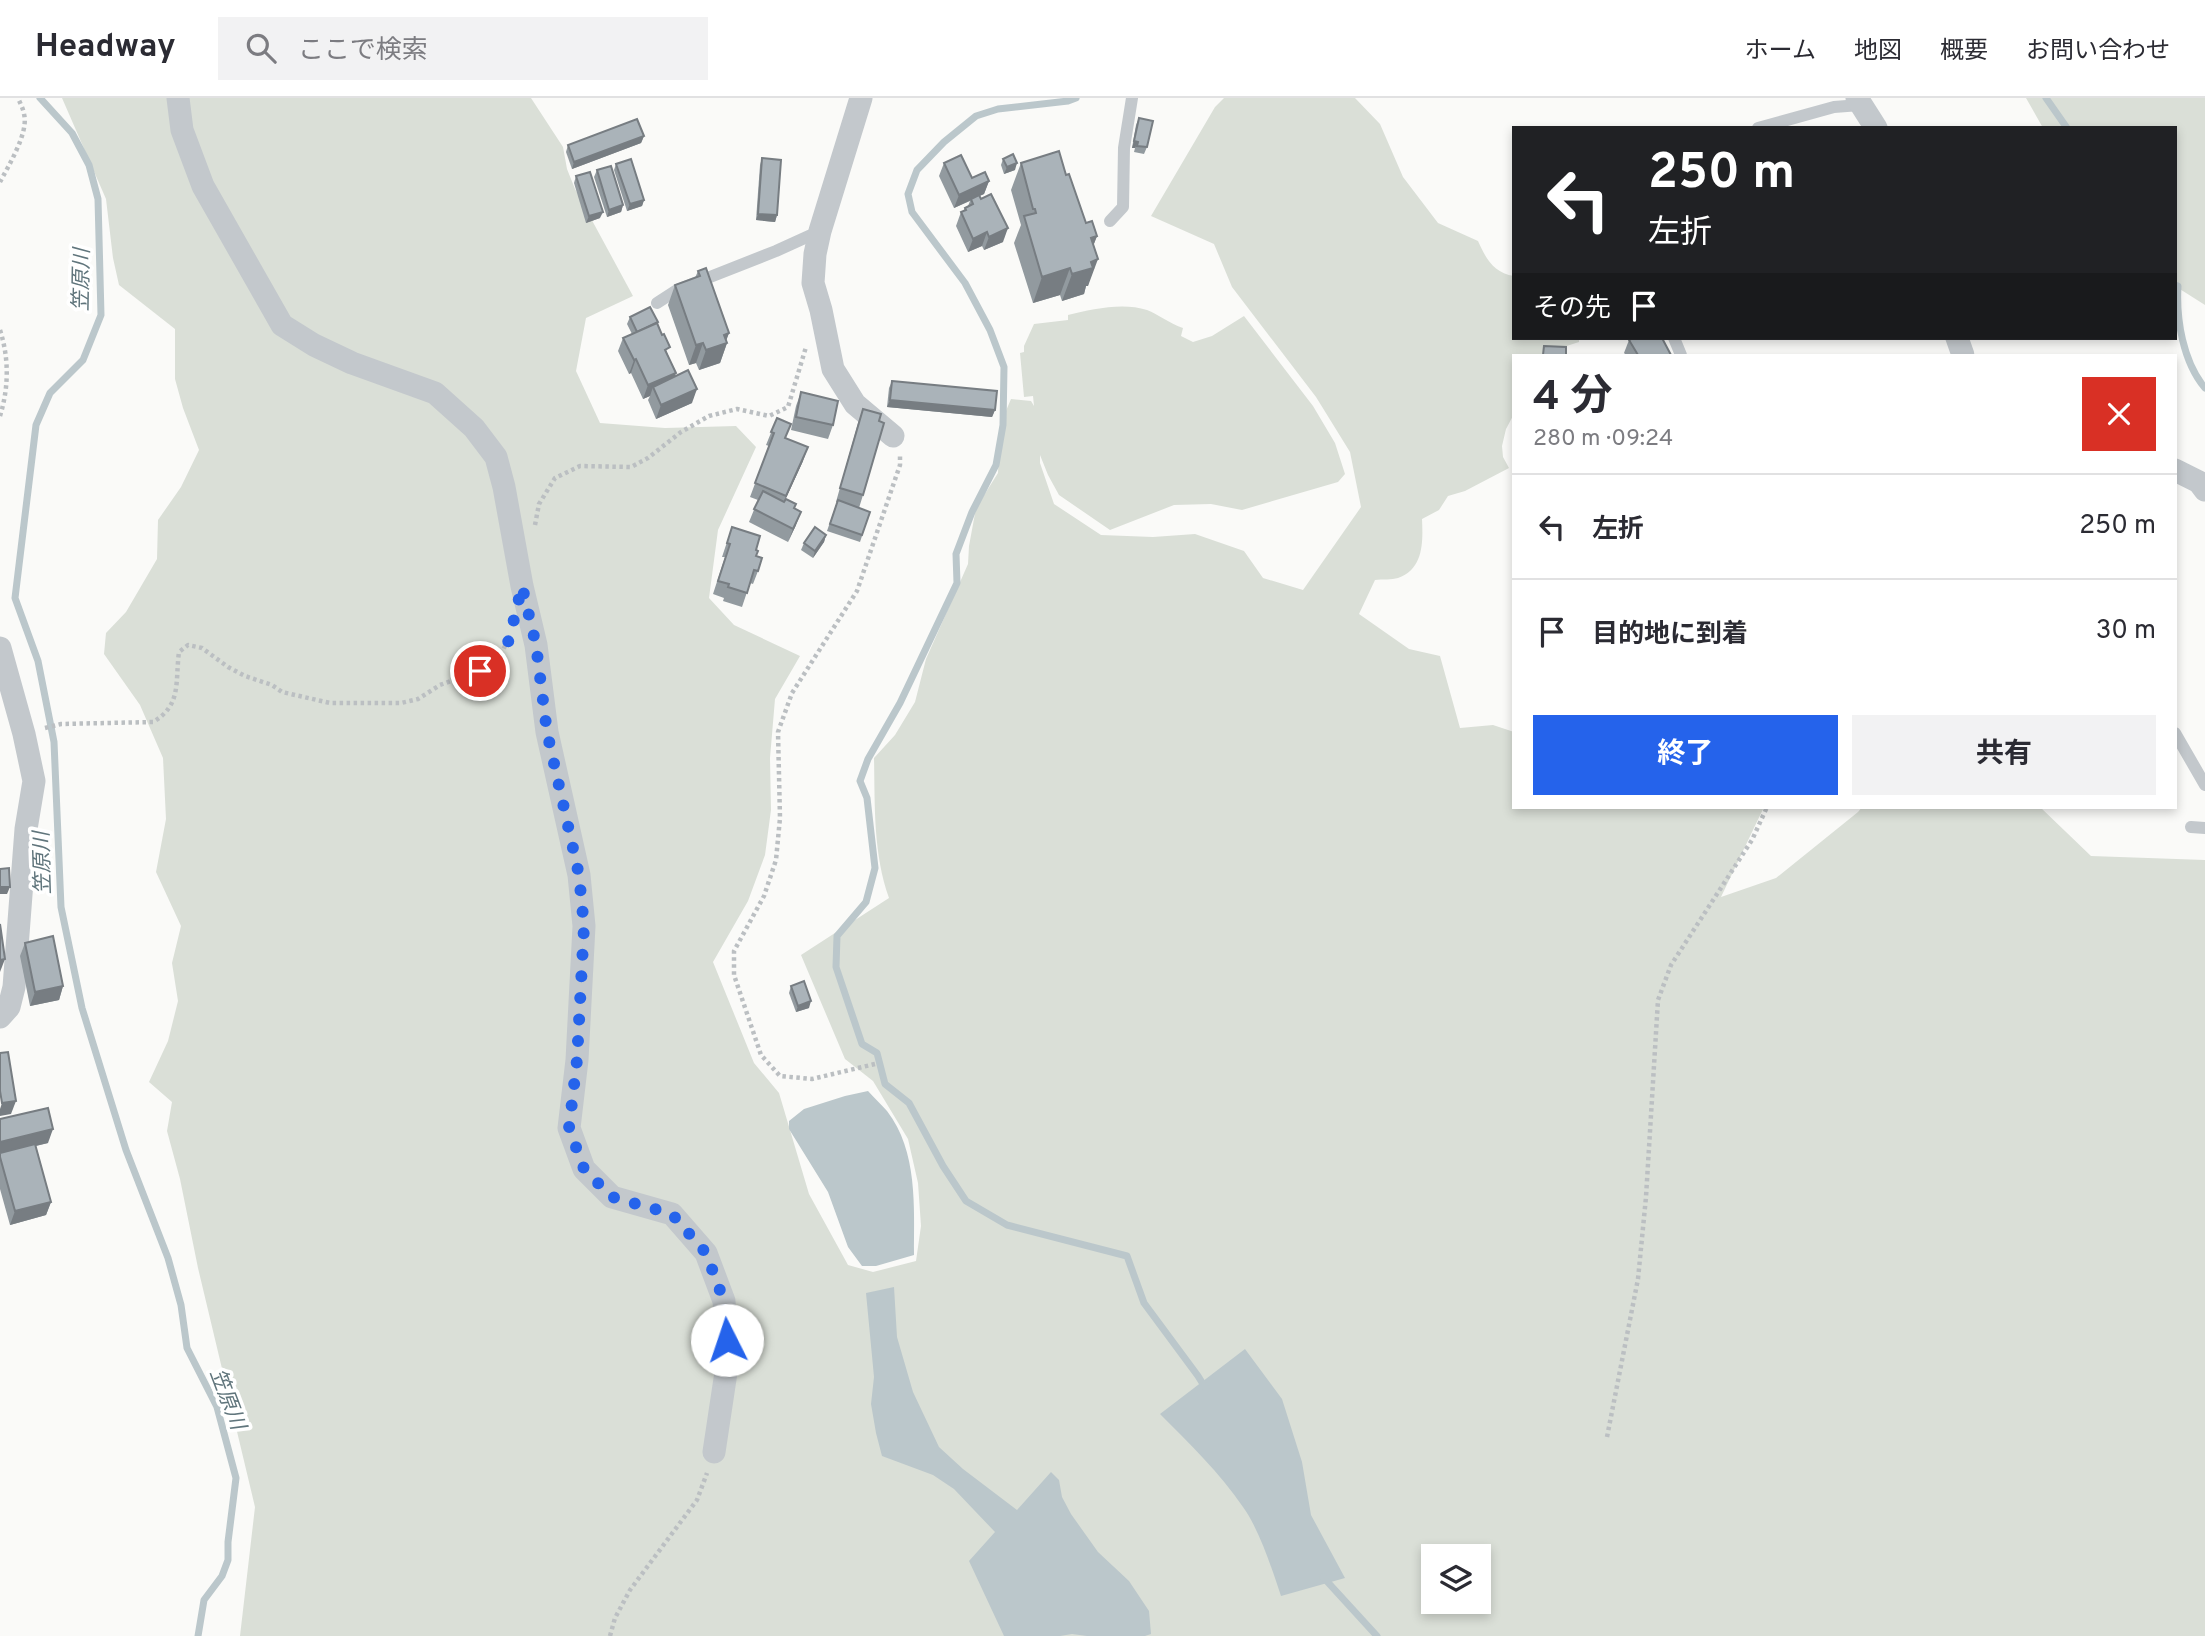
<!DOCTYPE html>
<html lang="ja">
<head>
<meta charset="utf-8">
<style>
  body { margin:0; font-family:Overpass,"Noto Sans JP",sans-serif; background:#f2f2f3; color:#2b2b33; height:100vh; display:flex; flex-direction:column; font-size:26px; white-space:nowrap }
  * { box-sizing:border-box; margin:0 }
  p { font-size:23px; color:#7c7c81 }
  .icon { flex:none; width:38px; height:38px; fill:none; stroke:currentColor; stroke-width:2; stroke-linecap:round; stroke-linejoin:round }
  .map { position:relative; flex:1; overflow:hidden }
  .details { position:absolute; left:1512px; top:256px; width:665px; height:455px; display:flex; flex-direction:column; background:#fff; border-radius:0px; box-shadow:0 4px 10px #0003 }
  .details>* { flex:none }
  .hud { position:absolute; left:1512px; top:28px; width:665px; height:214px; border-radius:0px; box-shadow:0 4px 10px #0003; background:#202124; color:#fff; overflow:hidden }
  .fabs { position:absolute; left:1421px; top:1446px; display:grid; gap:14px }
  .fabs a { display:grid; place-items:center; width:70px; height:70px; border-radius:0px; background:#fff; box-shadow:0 4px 10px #0003; font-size:35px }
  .pin { position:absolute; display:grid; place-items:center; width:60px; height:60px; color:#fff; margin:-30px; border:4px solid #fff; border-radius:50%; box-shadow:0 2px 7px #0007 }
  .me { position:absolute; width:77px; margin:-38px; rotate:356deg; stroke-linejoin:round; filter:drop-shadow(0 0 5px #0008) }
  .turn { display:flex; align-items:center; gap:24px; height:147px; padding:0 21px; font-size:32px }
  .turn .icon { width:91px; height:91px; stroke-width:2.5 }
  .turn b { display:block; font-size:49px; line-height:60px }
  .then { display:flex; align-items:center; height:66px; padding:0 21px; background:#0003; gap:14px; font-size:26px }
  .round { display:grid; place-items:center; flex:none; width:74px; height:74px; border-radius:0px; background:#f2f2f3 }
  .headline { display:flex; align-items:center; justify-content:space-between; height:119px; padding:0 21px }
  h1 { font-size:42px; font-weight:700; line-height:52px }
  .cta { display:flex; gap:14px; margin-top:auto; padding:14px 21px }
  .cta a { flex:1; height:80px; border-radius:0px; background:#2563eb; color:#fff; font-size:28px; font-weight:700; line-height:80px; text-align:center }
  .cta a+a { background:#f2f2f3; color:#2b2b33 }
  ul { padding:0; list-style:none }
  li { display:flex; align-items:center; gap:21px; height:105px; padding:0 21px; border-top:2px solid #e1e1e2 }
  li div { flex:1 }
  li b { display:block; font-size:26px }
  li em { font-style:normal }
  header { display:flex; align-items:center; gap:42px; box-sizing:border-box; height:98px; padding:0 35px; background:#fff; border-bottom:2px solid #e1e1e2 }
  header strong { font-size:33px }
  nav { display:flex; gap:38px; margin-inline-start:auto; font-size:24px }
  .search { width:490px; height:63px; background:#f2f2f3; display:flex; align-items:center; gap:18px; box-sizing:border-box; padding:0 24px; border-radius:0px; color:#7c7c81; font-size:26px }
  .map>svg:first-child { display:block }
  .green { fill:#dadfd7; fill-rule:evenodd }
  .water { fill:#bbc7cb }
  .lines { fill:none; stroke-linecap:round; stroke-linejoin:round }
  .stream { stroke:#bbc7cb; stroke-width:7 }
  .path { stroke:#bbbfc2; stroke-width:4.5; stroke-dasharray:3.5 3.5; stroke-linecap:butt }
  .lane { stroke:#c3c8cc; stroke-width:12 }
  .street { stroke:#c3c8cc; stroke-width:23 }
  .wall { fill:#929a9f }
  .shaded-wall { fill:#777d82 }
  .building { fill:#aab3b9; stroke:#777d82; stroke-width:2 }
  .route { stroke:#2563eb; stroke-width:12; stroke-dasharray:0 21.6 }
  .labels { text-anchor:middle; stroke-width:7; stroke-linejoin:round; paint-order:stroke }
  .water-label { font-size:21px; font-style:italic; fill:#60757c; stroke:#fff }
</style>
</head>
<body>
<header>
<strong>Headway</strong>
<div class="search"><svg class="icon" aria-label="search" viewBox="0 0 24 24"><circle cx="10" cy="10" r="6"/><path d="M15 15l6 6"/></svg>ここで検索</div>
<nav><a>ホーム</a><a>地図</a><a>概要</a><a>お問い合わせ</a></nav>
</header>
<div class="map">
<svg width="2205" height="1538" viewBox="0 0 2205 1538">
  <rect width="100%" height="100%" fill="#fafaf8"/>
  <!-- green -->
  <g class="green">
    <path d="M62 0H531L563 49 567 71 575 91 633 198 586 220 576 273 600 325 665 330 736 328 756 349 718 432 709 500 734 527 800 558 775 601 770 660 771 712 765 757 748 803 713 864 754 965 779 995 809 1096 848 1167 873 1174 916 1163 921 1128 918 1085 908 1041 873 983 845 961 801 857 889 800C873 755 875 707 874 660L895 637 915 604 926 561 968 466 969 448 976 410 998 375 1000 327 1011 301 1031 303 1034 308 1033 298 1024 299 1020 255 1024 254V248L1034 226 1068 222V217C1092 211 1123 204 1147 212 1158 216 1170 226 1183 230L1181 238 1193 244 1212 238 1244 218 1313 308 1335 345 1345 376 1338 384 1242 412 1211 406 1174 407 1110 432 1059 397 1048 377 1040 357V365L1054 406 1101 437 1153 439 1195 436 1244 453 1263 480 1303 492 1361 409 1350 354 1316 299 1232 189 1214 146 1151 118 1215 9 1224 0H1355L1380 26 1403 79 1438 125 1478 143C1486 161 1494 175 1514 178V240H1579V244L1539 257H1514V316L1506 331 1502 348 1503 359 1509 370 1465 393 1448 398 1439 412 1422 421C1423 443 1424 471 1398 480 1392 482 1382 481 1375 482L1359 516 1409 551 1440 558 1460 630 1493 627 1514 634V709H1764L1721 799 1776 780 1858 714 1862 709H2040L2091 758 2205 762V1538H240L255 1409 198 1170 180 1081 167 1033 172 1004 149 984 168 943 178 903 172 865 181 828 156 774 166 721 163 660 140 607 104 556 106 535 126 514 157 461 158 422 181 389 199 352 183 310 175 281V231L119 187 113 160 106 101ZM1433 1458H1479V1503H1433Z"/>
    <polygon points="2026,0 2205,0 2205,207 2175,188 2175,30 2043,30"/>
  </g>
  <!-- water -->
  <g class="water">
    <path d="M868 993C874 1000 881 1006 887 1013 918 1053 914 1109 914 1157L876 1168H862L848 1149 828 1094 789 1031V1023L804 1011 845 998Z"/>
    <polygon points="894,1189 897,1239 913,1294 939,1349 963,1371 1017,1412 1051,1374 1059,1382 1062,1399 1071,1416 1098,1454 1129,1483 1149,1513 1151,1536 1145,1538 1087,1538 1072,1536 1060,1538 1004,1538 969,1463 995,1434 954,1391 933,1377 882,1358 876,1335 871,1306 874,1279 866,1195"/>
    <path d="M1245 1251 1282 1301 1302 1364 1311 1417 1345 1480 1281 1498C1272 1471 1259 1431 1243 1409 1220 1375 1189 1345 1160 1316Z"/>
  </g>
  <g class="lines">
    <!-- stream -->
    <g class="stream">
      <polyline points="40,0 72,35 89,67 98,101 101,217 83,262 50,295 36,327 15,500 38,563 54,644 61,809 82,910 126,1052 168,1160 181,1207 187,1250 217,1309 236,1380 228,1444 228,1462 222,1478 204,1502 198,1538"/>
      <polyline points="1076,0 1068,3 998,11 976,18 944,44 917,72 908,96 912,114 965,185 990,232 1004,269 1003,327 996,367 972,414 956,456 957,485 900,605 868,661 860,683 867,700 875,770 866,804 837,838 836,869 862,946 877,955 885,986 909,1005 943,1068 966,1103 1007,1127 1127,1158 1144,1205 1198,1278 1206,1291"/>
      <polyline points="2046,0 2067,30"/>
      <path d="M2175 187 2178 188C2176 221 2183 264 2205 290"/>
      <polyline points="1323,1479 1377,1538"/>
    </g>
    <!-- path -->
    <g class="path">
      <path d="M0 84C9 67 29 34 24 16 23 10 20 5 18 0"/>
      <path d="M0 232C9 260 9 289 0 318"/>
      <polyline points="535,427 539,406 555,380 580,368 631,369 648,360 681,334 709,318 737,311 769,318 788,309 806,249"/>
      <path d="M45 630 61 626 153 624C182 607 175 584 179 554L188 547 202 550 228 569 245 578 272 587 282 594 330 605H401L418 601 440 587 496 566 510 538"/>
      <polyline points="875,966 812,981 780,978 761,957 734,877 734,853 764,798 776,762 780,720 778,634 792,595 857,493 900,367 900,358"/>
      <polyline points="1607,1339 1638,1181 1646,1099 1658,902 1671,867 1752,742 1767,709"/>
      <polyline points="610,1538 615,1520 630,1492 697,1402 707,1375"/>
    </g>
    <!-- lane -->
    <g class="lane">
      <polyline points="1758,30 1834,9 1860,7"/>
      <polyline points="1110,123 1123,109 1124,50 1132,0"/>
      <polyline points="657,205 677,192 776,153 820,133"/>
      <polyline points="1674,240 1681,257"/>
      <polyline points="2175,635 2205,687"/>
      <polyline points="2191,729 2205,730"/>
    </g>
    <!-- street -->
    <g class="street">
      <polyline points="178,0 182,32 203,88 282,227 314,247 352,265 435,295 474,330 496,359 504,389 522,488 536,547 547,634 579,777 584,828 577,962 569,1030 584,1071 612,1099 672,1116 706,1155 724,1203 728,1261 714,1354"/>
      <polyline points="861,0 820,133 815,156 813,185 821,212 833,271 855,306 893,338"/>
      <polyline points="1857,0 1876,30"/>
      <polyline points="1957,240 1963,257"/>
      <polyline points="2175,372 2199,384 2205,392"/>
      <polyline points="0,550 24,636 34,683 26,731 14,889 9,909 0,919"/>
    </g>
  </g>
  <!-- wall -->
  <g class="wall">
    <polygon points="1139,20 1147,49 1144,56 1134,54 1135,50 1132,50 1136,27"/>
    <polygon points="644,38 641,45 572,71 566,54 568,47"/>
    <polygon points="762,60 777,117 775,124 756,122 760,67"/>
    <polygon points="1003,61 1015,72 1004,76 1001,67"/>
    <polygon points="944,65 972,80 989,83 984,96 979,98 1003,144 984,152 982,148 968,154 956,128 961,114 963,114 965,110 968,108 970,103 954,110 939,78"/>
    <polygon points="1021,65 1066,77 1086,125 1097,138 1093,148 1088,188 1086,188 1084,196 1062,203 1060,197 1033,205 1014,145 1021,127 1011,92"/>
    <polygon points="616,66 644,102 642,108 627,113 614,72"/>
    <polygon points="597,72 623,107 621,114 607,119 594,79"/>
    <polygon points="576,78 600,120 586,125 574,85"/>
    <polygon points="698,173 729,235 726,242 727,245 720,265 699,272 696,265 689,267 668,207 675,187 695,180"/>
    <polygon points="630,219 657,226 668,257 676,275 674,279 692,305 656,321 648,302 650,298 643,301 631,275 629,276 618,253 623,240 632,236 627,226"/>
    <polygon points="1629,242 1671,257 1626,257 1624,255"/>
    <polygon points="892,283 995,312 992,319 887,309 889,290"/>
    <polygon points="801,294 833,327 828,341 791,332 796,308"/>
    <polygon points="863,311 863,397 859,410 870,414 860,444 827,433 837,404 836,404 858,325"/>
    <polygon points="777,320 786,341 803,363 784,404 795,410 796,427 788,444 749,424 758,402 750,399 769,348 766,347"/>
    <polygon points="732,429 756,452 758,473 753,486 750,485 742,509 723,503 724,500 713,496 725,459 722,459"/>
    <polygon points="826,437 824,444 813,460 801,452 804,445"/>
    <polygon points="25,845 63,888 59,902 30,908 20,858"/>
    <polygon points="791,888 809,910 796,914 789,895"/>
    <polygon points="0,1021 48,1045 36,1048 51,1104 46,1117 10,1127 0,1091"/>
  </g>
  <!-- shaded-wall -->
  <g class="shaded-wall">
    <polygon points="644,38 641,45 572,71 574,64"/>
    <polygon points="1134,43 1138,44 1135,50 1132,50"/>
    <polygon points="1017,65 1015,72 1004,76 1007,69"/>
    <polygon points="989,83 984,96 954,110 959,97"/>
    <polygon points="644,102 642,108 627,113 630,106"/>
    <polygon points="623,107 621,114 607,119 609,112"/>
    <polygon points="603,114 600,120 586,125 589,118"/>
    <polygon points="758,116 777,117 775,124 756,122"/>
    <polygon points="1008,130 1003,144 984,152 989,139"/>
    <polygon points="987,134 982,148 968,154 973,141"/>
    <polygon points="1097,138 1087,164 1091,140"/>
    <polygon points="1098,161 1088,188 1086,188 1084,196 1062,203 1072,176 1091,164"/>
    <polygon points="1070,170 1060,197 1033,205 1042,179"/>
    <polygon points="729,235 725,246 727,245 720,265 699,272 706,252 724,237"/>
    <polygon points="703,245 696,265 689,267 696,247"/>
    <polygon points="636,261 631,275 629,276 634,262"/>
    <polygon points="676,275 671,288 653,289 650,298 643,301 648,287"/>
    <polygon points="697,291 692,305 656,321 661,307"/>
    <polygon points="890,302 995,312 992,319 887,309"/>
    <polygon points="808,349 803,363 781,411 786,398"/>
    <polygon points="801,414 796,427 788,444 793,431"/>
    <polygon points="826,437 824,444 813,460 815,453"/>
    <polygon points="0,789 10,789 7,796 0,796"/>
    <polygon points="5,861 0,874 0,862"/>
    <polygon points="63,888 59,902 30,908 35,894"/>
    <polygon points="811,903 809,910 796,914 798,908"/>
    <polygon points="16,1003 11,1016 0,1018 0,1011 2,1005"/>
    <polygon points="53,1031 48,1045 0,1056 0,1044"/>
    <polygon points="51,1104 46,1117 10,1127 15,1113"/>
  </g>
  <!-- building -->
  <g class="building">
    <polygon points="1139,20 1153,23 1147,49 1137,48 1138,44 1134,43"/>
    <polygon points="637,21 644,38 574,64 568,47"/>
    <polygon points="1059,53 1066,77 1069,76 1086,125 1092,123 1097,138 1091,140 1098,161 1091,164 1093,170 1072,176 1070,170 1042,179 1024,118 1036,115 1035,111 1033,111 1021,65"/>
    <polygon points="1013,56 1017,65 1007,69 1003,61"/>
    <polygon points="961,57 972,80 985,74 989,83 959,97 944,65"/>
    <polygon points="762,60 781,62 777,117 758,116"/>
    <polygon points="631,61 644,102 630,106 616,66"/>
    <polygon points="611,68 623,107 609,112 597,72"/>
    <polygon points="590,74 603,114 589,118 576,78"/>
    <polygon points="991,96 1008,130 989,139 987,134 973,141 961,114 966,112 965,110 973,106 971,101 979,97 981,101"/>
    <polygon points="706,170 729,235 724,237 727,245 706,252 703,245 696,247 675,187 700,178 698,173"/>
    <polygon points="650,209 658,224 637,234 630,219"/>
    <polygon points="657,225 662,237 664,236 670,249 665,252 676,275 648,287 636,261 634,262 623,240"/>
    <polygon points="1633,240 1662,240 1671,257 1638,257 1629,242"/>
    <polygon points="1544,248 1566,249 1566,257 1543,257"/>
    <polygon points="688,272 697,291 661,307 653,289"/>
    <polygon points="892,283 997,293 995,312 890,302"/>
    <polygon points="801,294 838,303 833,327 796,319"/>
    <polygon points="863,311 881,316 879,323 884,325 863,397 840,390"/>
    <polygon points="777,320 791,326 785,340 808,349 786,398 755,385 774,335 771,334"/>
    <polygon points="763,393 784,404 786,401 796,406 794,410 801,414 793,431 754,411"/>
    <polygon points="838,402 870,414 862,437 830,426"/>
    <polygon points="732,429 760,438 756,452 758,453 756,458 762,460 758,473 754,472 747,495 728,489 729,486 718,483 730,446 727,445"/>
    <polygon points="815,429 826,437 815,453 804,445"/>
    <polygon points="9,770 10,789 0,789 0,771"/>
    <polygon points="0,826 5,861 0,862"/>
    <polygon points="53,838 63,888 35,894 25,845"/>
    <polygon points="804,883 811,903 798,908 791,888"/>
    <polygon points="8,954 16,1003 2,1005 0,993 0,955"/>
    <polygon points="48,1010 53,1031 0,1044 0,1021"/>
    <polygon points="35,1046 51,1104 15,1113 0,1059 0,1055"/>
  </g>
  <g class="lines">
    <!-- route -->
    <polyline class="route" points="480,573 496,566 509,542 522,488 536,547 547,634 579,777 584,828 577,962 569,1030 584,1071 612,1099 672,1116 706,1155 724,1203 727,1242"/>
  </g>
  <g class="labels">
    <!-- water labels -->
    <g class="water-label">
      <text transform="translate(81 182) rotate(-89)" y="7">笠原川</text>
      <text transform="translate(42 765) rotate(-92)" y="7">笠原川</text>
      <text transform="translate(228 1301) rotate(69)" y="7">笠原川</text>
    </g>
  </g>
</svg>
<div class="fabs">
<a><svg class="icon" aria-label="layers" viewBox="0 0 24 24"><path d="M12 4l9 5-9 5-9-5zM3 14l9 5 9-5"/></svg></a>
</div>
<div class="pin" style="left:480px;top:573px;background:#d93025"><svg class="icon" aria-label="arrive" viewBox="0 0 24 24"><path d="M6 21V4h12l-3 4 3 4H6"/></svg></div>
<svg class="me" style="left:727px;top:1242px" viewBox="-20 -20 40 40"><circle r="19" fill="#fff"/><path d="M0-13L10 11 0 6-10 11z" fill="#2563eb"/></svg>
<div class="hud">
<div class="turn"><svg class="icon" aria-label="left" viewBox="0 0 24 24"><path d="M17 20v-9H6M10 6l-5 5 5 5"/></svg><div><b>250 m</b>左折</div></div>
<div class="then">その先<svg class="icon" aria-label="arrive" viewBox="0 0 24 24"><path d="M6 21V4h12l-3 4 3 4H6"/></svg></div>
</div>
<section class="details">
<div class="headline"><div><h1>4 分</h1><p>280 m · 09:24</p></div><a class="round" style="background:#d93025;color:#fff"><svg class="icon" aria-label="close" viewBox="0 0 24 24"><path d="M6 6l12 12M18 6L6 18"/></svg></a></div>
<ul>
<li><svg class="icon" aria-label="left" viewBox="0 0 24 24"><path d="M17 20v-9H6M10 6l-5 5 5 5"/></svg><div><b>左折</b></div><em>250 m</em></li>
<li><svg class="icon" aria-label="arrive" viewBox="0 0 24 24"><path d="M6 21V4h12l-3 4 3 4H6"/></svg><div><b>目的地に到着</b></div><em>30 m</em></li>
</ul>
<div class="cta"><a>終了</a><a>共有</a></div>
</section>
</div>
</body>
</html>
